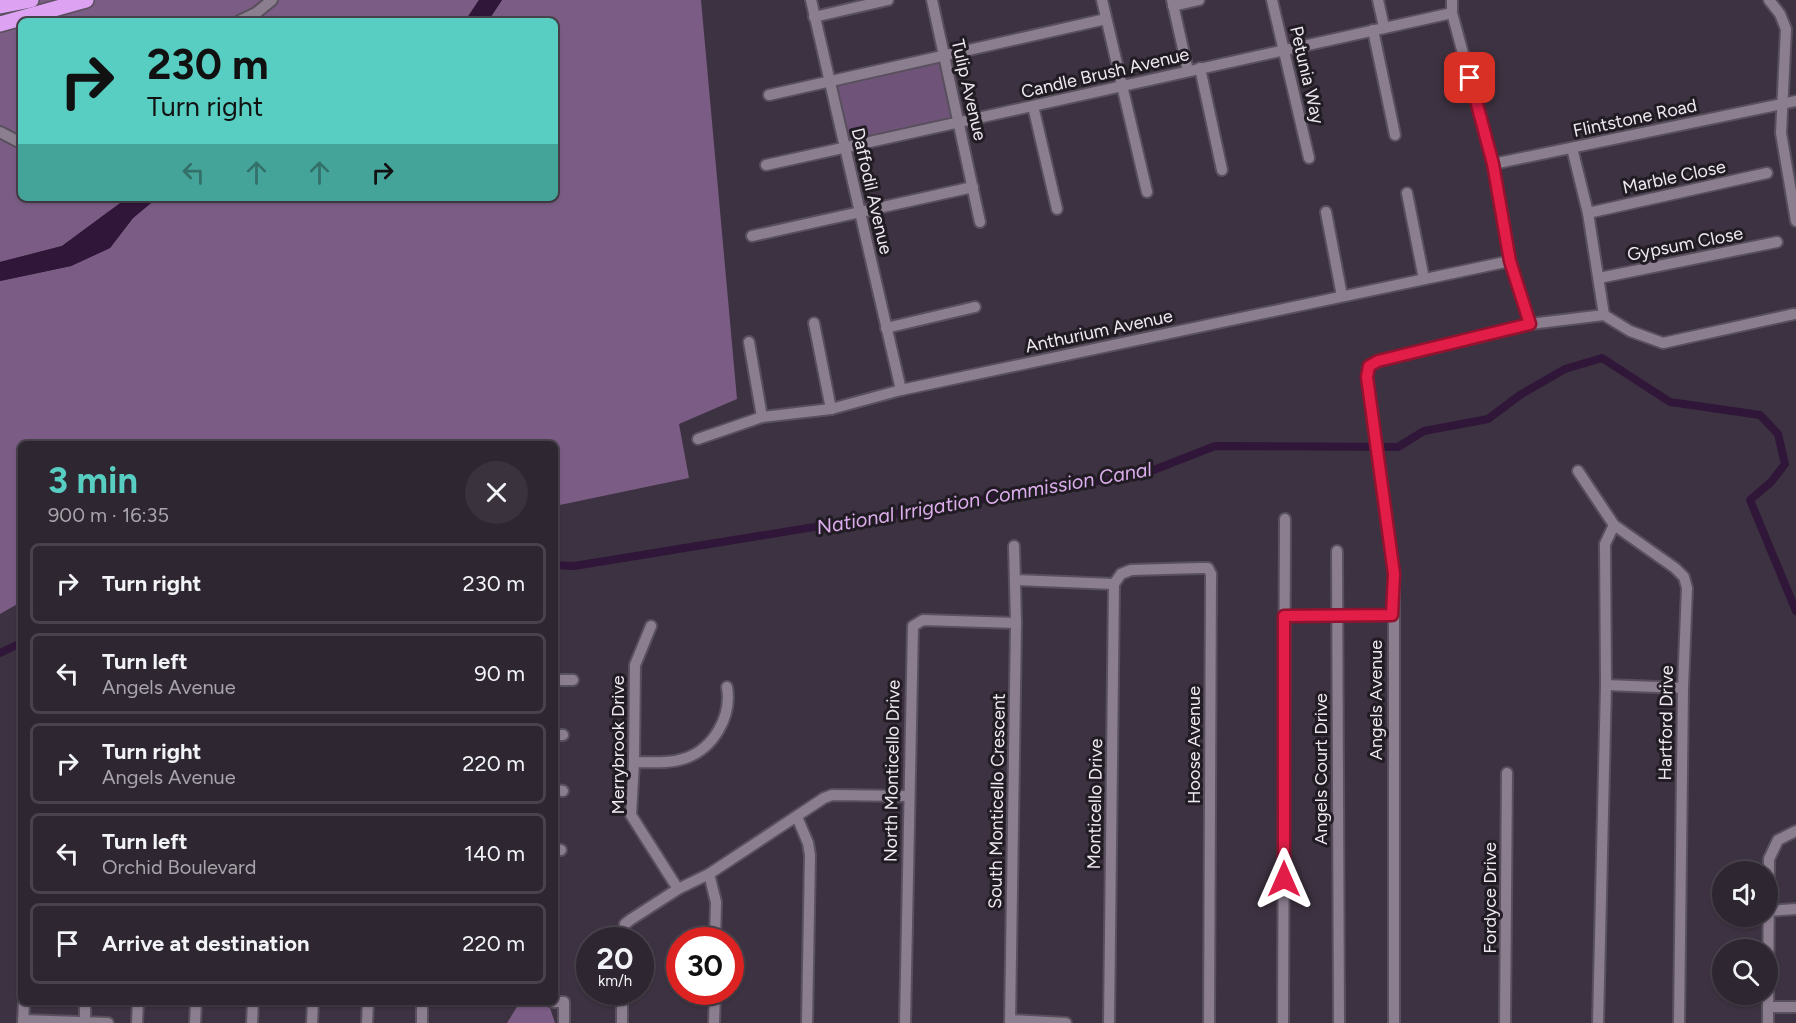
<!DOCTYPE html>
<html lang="en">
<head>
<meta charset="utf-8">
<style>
  body { margin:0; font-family:Figtree,sans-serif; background:#3a323d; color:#f1f3f6; height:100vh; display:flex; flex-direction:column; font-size:22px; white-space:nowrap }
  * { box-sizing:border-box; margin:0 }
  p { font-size:20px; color:#a7a5ab }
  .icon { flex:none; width:33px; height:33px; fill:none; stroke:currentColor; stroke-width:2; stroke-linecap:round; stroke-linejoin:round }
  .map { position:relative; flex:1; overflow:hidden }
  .panel { position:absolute; left:18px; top:441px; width:540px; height:564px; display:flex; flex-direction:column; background:#2e2631; border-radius:9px; box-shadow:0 2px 4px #0004,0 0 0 2px #49434d }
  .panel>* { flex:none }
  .banner { position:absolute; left:18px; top:18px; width:540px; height:183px; border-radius:9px; box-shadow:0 2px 4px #0004,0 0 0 2px #49434d; background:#57cec1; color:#111; overflow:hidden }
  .buttons { position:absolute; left:1712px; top:861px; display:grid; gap:12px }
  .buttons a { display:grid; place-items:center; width:66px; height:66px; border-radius:50%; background:#2e2631; box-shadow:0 2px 4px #0004,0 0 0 2px #49434d; font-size:30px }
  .speed { position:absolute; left:576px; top:927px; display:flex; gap:12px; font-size:30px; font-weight:700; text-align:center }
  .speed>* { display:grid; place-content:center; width:78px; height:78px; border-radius:50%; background:#2e2631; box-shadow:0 2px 4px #0004,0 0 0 2px #49434d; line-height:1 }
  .speed small { font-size:15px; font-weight:400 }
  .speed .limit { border:9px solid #d22; background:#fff; color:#111 }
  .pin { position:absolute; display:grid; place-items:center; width:51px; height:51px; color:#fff; margin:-26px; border-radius:12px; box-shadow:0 3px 9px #0006 }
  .me { position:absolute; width:66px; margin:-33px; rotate:0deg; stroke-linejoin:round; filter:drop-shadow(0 0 4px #0008) }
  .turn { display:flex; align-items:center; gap:21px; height:126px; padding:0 30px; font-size:27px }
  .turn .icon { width:78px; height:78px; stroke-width:2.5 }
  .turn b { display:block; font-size:42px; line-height:51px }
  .lanes { display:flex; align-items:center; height:57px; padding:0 30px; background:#0003; justify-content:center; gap:30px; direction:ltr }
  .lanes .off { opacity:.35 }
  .round { display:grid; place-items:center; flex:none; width:63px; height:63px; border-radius:32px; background:#3a323d }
  .head { display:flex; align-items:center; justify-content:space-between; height:102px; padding:0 30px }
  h1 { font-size:36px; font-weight:700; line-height:45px; color:#57cec1 }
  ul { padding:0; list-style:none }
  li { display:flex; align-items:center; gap:18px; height:81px; margin:0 12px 9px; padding:0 18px; border:3px solid #49434d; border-radius:9px }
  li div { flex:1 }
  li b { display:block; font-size:22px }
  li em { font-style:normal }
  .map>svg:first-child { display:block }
  .green { fill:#6f5378 }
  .forest { fill:#7a5c84 }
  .water { fill:#301638 }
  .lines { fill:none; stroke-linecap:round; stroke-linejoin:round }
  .canal { stroke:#301638; stroke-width:8 }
  .minor-casing { stroke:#59505d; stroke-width:14 }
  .highway-casing { stroke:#59505d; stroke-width:18 }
  .minor { stroke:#8b7e8f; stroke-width:10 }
  .highway { stroke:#dda2f1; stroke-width:15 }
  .route-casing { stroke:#92132f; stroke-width:15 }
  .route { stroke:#e11d48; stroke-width:10 }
  .labels { text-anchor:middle; stroke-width:6; stroke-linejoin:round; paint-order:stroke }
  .street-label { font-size:18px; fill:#efe8f2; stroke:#211c23 }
  .water-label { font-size:20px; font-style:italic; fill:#ddaeed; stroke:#211c23 }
</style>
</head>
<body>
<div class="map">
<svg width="1796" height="1023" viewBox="0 0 1796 1023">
  <rect width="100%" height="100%" fill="#3d3241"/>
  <!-- green -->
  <polygon class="green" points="939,61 954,121 842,146 828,84"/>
  <!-- forest -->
  <g class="forest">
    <polygon points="0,0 479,0 465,21 21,21 21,198 127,198 62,246 0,262"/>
    <polygon points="502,0 701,0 737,399 679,424 689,478 555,506 555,444 21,444 21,602 0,614 0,281 71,266 110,248 133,218 157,198 555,198 555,21 488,21"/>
    <polygon points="520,1002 534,1002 550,1008 555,1023 507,1023"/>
  </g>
  <!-- water -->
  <g class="water">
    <polygon points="479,0 502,0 488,21 465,21"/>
    <polygon points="127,198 157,198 133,218 110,248 71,266 0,281 0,262 62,246"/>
  </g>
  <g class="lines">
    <!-- canal -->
    <g class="canal">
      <polyline points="555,565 574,566 1146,473 1215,446 1398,447 1424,431 1488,419 1520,395 1565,369 1602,358 1670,402 1760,415 1778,434 1785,464 1771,482 1750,500 1796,611"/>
      <polyline points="0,653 21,643"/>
    </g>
    <!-- minor casing -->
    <g class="minor-casing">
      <g id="minor">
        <polyline points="811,0 901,390"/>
        <polyline points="932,0 980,222"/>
        <polyline points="1102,0 1147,192"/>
        <polyline points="1172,0 1188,71"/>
        <polyline points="1272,0 1309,158"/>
        <polyline points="1378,0 1384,27"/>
        <polyline points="1452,0 1452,13 1493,164 1510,261 1530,324"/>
        <polyline points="1769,0 1780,14 1786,29 1781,133 1796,221"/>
        <polyline points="1173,6 1199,0"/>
        <polyline points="814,17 888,0"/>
        <polyline points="239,21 256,13 272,0"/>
        <polyline points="1373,30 1395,135"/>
        <polyline points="1200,68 1222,170"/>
        <polyline points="769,95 1106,19"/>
        <polyline points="1033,106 1057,209"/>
        <polyline points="0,132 21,143"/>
        <polyline points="1572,148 1588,213 1604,315"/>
        <polyline points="1493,164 1796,101"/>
        <polyline points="766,165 1452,13"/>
        <polyline points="1407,193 1424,279"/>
        <polyline points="1326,212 1342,296"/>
        <polyline points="1588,213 1767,173"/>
        <polyline points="752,236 973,187"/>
        <polyline points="1599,278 1777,242"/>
        <polyline points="814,323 831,409"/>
        <polyline points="886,328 975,307"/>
        <polyline points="749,342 762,417"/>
        <polyline points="698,439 762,417 831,409 901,390 1510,261"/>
        <polyline points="1578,471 1614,525 1675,568 1684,577 1687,588 1683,688 1679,1023"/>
        <polyline points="1337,551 1339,1023"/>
        <polyline points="1015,580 1114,584"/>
        <polyline points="1114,584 1121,574 1131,570 1201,568 1208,568 1211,574 1209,1023"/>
        <polyline points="1285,616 1392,615"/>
        <polyline points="651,626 635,665 634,762 631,815 678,889"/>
        <polyline points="555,680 573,680"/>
        <polyline points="1606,685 1683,688"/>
        <polyline points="555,735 563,735"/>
        <path d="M634 762C650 762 670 764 686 758 714 748 732 716 727 687"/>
        <polyline points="555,790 563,791"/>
        <polyline points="797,817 808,843 810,855 807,1023"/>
        <polyline points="555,849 561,850"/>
        <polyline points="709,874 716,902 715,940"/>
        <polyline points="1768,911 1796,909"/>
        <polyline points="623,940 625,924 630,920 678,889 709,874 824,798 832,795 907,796"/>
        <polyline points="554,1002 564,1002 564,1023"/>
        <polyline points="1768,1007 1796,1007"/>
        <polyline points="23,1020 108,1023"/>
        <polyline points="1010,1020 1066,1023"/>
        <polyline points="23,1023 24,1002"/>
        <polyline points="85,1023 85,1002"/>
        <polyline points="137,1023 138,1002"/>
        <polyline points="195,1023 196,1002"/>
        <polyline points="252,1023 253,1002"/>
        <polyline points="312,1023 313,1002"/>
        <polyline points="367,1023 368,1002"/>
        <polyline points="422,1023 422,1002"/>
        <polyline points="622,1023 622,992"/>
        <polyline points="714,1023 715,992"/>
        <polyline points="905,1023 913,626 923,620 1016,623"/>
        <polyline points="1010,1023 1016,623 1014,546"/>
        <polyline points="1109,1023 1114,584"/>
        <polyline points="1283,1023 1285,519"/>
        <polyline points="1394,1023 1394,574 1367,377 1369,366 1379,361 1530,324 1604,315 1630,331 1663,343 1794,314"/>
        <polyline points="1505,1023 1507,773"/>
        <polyline points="1598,1023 1606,685 1605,544 1614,525"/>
        <polyline points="1768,1023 1769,859 1778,840 1796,831"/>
      </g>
    </g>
    <!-- highway casing -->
    <g class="highway-casing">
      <g id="highway">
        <polyline points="0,6 31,0"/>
        <polyline points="0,24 86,0"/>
      </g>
    </g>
    <!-- minor -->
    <use href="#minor" class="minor"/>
    <!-- highway -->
    <use href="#highway" class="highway"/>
  </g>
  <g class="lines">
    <!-- route casing -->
    <g class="route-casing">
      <polyline id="route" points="1284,879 1284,616 1392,615 1394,574 1367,377 1369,366 1378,361 1530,324 1510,261 1493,164 1470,78"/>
    </g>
    <!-- route -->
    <use href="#route" class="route"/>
  </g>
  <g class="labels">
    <!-- street labels -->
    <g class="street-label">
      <text transform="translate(1105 73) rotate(-13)" y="6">Candle Brush Avenue</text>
      <text transform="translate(1307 75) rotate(77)" y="6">Petunia Way</text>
      <text transform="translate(969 90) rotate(77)" y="6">Tulip Avenue</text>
      <text transform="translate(1635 118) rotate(-12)" y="6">Flintstone Road</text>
      <text transform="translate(1674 177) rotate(-12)" y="6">Marble Close</text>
      <text transform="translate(872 191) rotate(77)" y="6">Daffodil Avenue</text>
      <text transform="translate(1685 244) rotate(-11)" y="6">Gypsum Close</text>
      <text transform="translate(1099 331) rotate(-12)" y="6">Anthurium Avenue</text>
      <text transform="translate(1376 700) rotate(-90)" y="6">Angels Avenue</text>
      <text transform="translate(1666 723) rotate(-89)" y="6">Hartford Drive</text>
      <text transform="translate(618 745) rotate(-90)" y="6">Merrybrook Drive</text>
      <text transform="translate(1194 745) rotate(-90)" y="6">Hoose Avenue</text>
      <text transform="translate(1321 769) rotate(-90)" y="6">Angels Court Drive</text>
      <text transform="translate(892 771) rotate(-89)" y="6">North Monticello Drive</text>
      <text transform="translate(997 801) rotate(-89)" y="6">South Monticello Crescent</text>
      <text transform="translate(1095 804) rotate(-89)" y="6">Monticello Drive</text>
      <text transform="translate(1490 898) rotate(-90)" y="6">Fordyce Drive</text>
    </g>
    <!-- water labels -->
    <g class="water-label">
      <text transform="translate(984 498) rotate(-10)" y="7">National Irrigation Commission Canal</text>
    </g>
  </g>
</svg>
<div class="buttons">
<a><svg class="icon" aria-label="sound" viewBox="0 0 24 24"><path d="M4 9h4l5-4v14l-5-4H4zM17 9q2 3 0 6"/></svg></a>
<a><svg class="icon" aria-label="search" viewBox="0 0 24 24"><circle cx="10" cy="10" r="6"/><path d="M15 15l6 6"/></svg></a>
</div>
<div class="speed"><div>20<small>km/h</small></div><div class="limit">30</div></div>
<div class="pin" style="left:1470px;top:78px;background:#d93025"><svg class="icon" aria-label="arrive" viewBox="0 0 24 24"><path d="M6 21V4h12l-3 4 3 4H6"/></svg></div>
<svg class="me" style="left:1284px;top:879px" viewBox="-20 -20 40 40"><path d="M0-17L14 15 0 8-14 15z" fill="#e11d48" stroke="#fff" stroke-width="4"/></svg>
<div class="banner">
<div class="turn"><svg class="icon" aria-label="right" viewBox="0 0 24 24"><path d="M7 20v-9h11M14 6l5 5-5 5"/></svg><div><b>230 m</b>Turn right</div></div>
<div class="lanes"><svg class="icon off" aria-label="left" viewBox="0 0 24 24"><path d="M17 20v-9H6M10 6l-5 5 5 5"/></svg><svg class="icon off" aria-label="ahead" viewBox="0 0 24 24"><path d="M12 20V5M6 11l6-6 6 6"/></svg><svg class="icon off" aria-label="ahead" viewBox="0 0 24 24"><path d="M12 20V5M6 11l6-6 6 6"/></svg><svg class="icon" aria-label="right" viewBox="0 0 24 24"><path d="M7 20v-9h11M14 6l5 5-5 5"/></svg></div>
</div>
<section class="panel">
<div class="head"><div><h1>3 min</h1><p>900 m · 16:35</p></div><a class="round"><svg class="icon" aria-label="close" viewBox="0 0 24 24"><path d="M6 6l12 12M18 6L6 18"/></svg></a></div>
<ul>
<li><svg class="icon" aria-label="right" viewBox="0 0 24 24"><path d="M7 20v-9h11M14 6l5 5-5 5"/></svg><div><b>Turn right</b></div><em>230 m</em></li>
<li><svg class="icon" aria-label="left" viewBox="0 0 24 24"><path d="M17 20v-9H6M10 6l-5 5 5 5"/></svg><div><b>Turn left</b><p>Angels Avenue</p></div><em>90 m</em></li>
<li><svg class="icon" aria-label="right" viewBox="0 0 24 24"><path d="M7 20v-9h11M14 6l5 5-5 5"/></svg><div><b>Turn right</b><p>Angels Avenue</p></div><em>220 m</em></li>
<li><svg class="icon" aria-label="left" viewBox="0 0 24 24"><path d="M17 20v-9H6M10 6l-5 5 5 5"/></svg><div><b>Turn left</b><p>Orchid Boulevard</p></div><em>140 m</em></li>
<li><svg class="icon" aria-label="arrive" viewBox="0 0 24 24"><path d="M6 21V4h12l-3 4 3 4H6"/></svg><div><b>Arrive at destination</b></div><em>220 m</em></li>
</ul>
</section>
</div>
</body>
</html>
